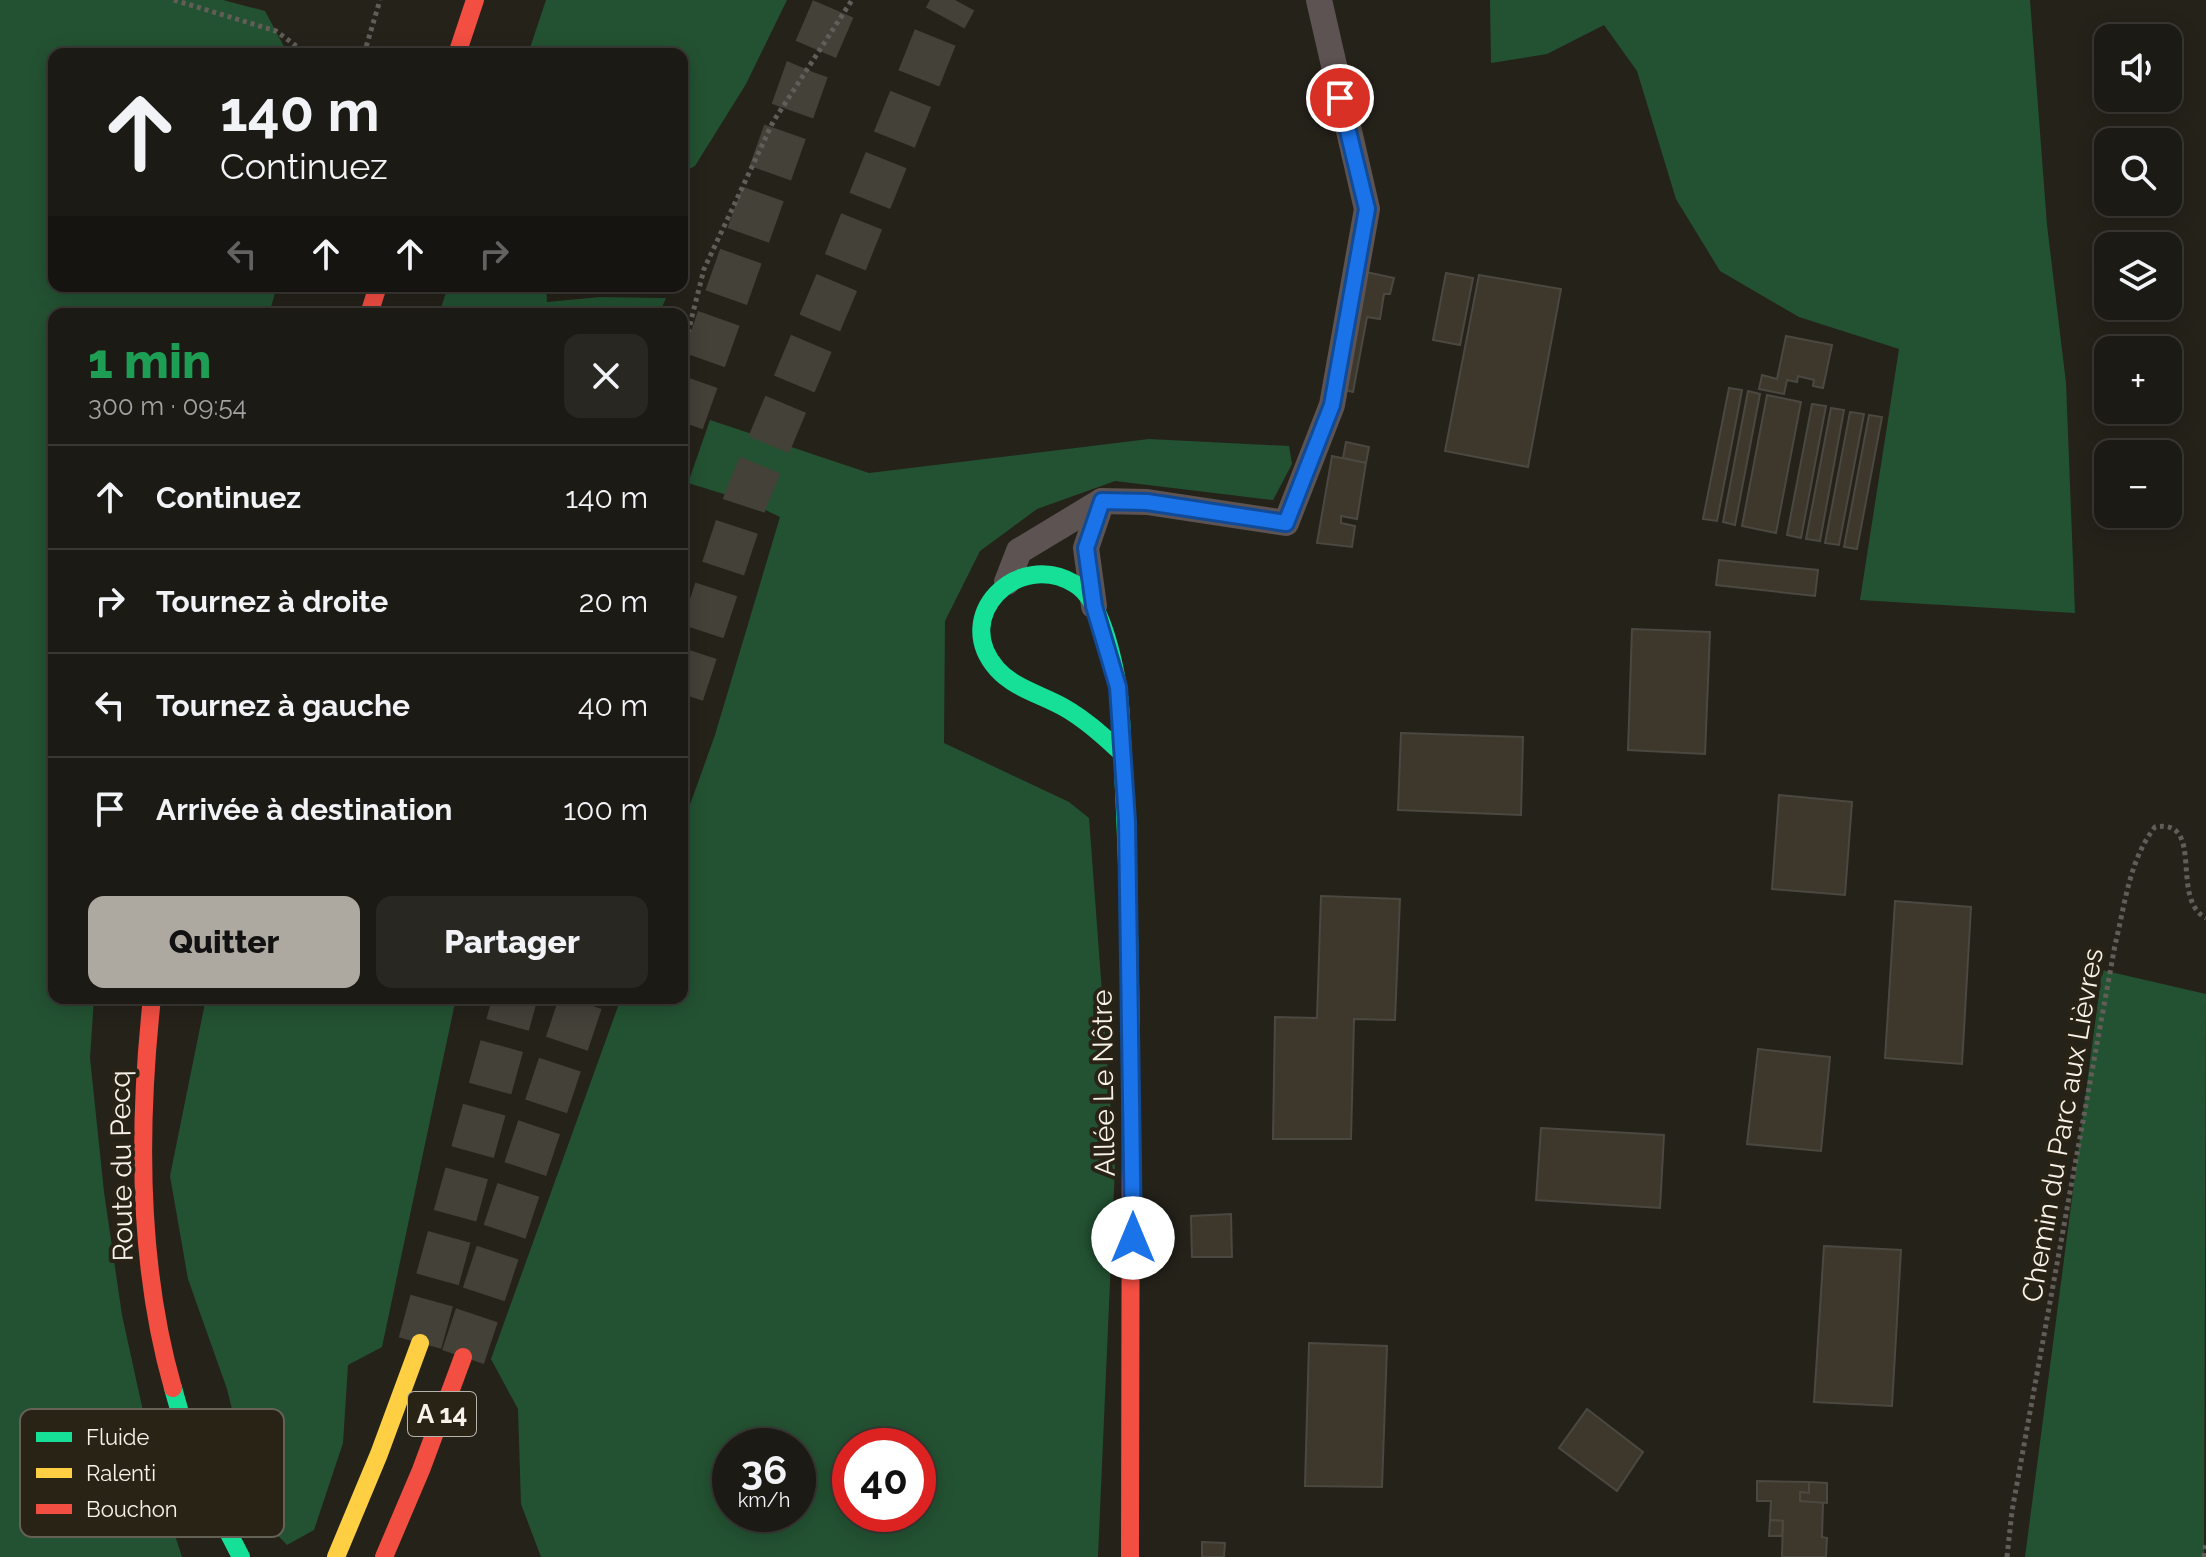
<!DOCTYPE html>
<html lang="fr">
<head>
<meta charset="utf-8">
<style>
  body { margin:0; font-family:Raleway,sans-serif; background:#292722; color:#f1f3f6; height:100vh; display:flex; flex-direction:column; font-size:30px; white-space:nowrap }
  * { box-sizing:border-box; margin:0 }
  p { font-size:26px; color:#a0a1a0 }
  .icon { flex:none; width:44px; height:44px; fill:none; stroke:currentColor; stroke-width:2; stroke-linecap:round; stroke-linejoin:round }
  .map { position:relative; flex:1; overflow:hidden }
  .panel { position:absolute; left:48px; top:308px; width:640px; height:696px; display:flex; flex-direction:column; background:#1c1a14; border-radius:16px; box-shadow:0 4px 20px #0003,0 0 0 2px #3a3834 }
  .panel>* { flex:none }
  .banner { position:absolute; left:48px; top:48px; width:640px; height:244px; border-radius:16px; box-shadow:0 4px 20px #0003,0 0 0 2px #3a3834; background:#1c1a14; color:#f1f3f6; overflow:hidden }
  .tools { position:absolute; left:2094px; top:24px; display:grid; gap:16px }
  .tools a { display:grid; place-items:center; width:88px; height:88px; border-radius:16px; background:#1c1a14; box-shadow:0 4px 20px #0003,0 0 0 2px #3a3834; font-size:40px }
  .speed { position:absolute; left:712px; top:1428px; display:flex; gap:16px; font-size:40px; font-weight:700; text-align:center }
  .speed>* { display:grid; place-content:center; width:104px; height:104px; border-radius:50%; background:#1c1a14; box-shadow:0 4px 20px #0003,0 0 0 2px #3a3834; line-height:1 }
  .speed small { font-size:20px; font-weight:400 }
  .speed .limit { border:12px solid #d22; background:#fff; color:#111 }
  .pin { position:absolute; display:grid; place-items:center; width:68px; height:68px; color:#fff; margin:-34px; border:4px solid #fff; border-radius:50%; box-shadow:0 2px 8px #0007 }
  .me { position:absolute; width:88px; margin:-44px; rotate:0deg; stroke-linejoin:round; filter:drop-shadow(0 0 6px #0008) }
  .turn { display:flex; align-items:center; gap:28px; height:168px; padding:0 40px; font-size:36px }
  .turn .icon { width:104px; height:104px; stroke-width:2.5 }
  .turn b { display:block; font-size:56px; line-height:68px }
  .lanes { display:flex; align-items:center; height:76px; padding:0 40px; background:#0003; justify-content:center; gap:40px; direction:ltr }
  .lanes .off { opacity:.35 }
  .round { display:grid; place-items:center; flex:none; width:84px; height:84px; border-radius:16px; background:#292722 }
  .summary { display:flex; align-items:center; justify-content:space-between; height:136px; padding:0 40px }
  h1 { font-size:48px; font-weight:800; line-height:60px; color:#1e9e55 }
  .button { display:flex; gap:16px; margin-top:auto; padding:16px 40px }
  .button a { flex:1; height:92px; border-radius:16px; background:#ada9a1; color:#111; font-size:32px; font-weight:800; line-height:92px; text-align:center }
  .button a+a { background:#292722; color:#f1f3f6 }
  ul { padding:0; list-style:none }
  li { display:flex; align-items:center; gap:24px; height:104px; padding:0 40px; border-top:2px solid #3a3834 }
  li div { flex:1 }
  li b { display:block; font-size:30px }
  li em { font-style:normal }
  .map>svg:first-child { display:block }
  .forest { fill:#235232; fill-rule:evenodd }
  .building { fill:#3d382b; stroke:#4b4842; stroke-width:2 }
  .lines { fill:none; stroke-linecap:round; stroke-linejoin:round }
  .highway-tunnel { stroke:#444139; stroke-width:44; stroke-dasharray:44 22; stroke-linecap:butt }
  .path { stroke:#635d5a; stroke-width:5; stroke-dasharray:4 4; stroke-linecap:butt }
  .street { stroke:#5c5352; stroke-width:26 }
  .fast { stroke:#16e098; stroke-width:18 }
  .slow { stroke:#ffcf43; stroke-width:18 }
  .jam { stroke:#f24e42; stroke-width:18 }
  .route-casing { stroke:#114b97; stroke-width:20 }
  .route { stroke:#1a73e8; stroke-width:14 }
  .labels { text-anchor:middle; stroke-width:8; stroke-linejoin:round; paint-order:stroke }
  .shield { fill:#292316; stroke:#b8b3aa; stroke-width:2 }
  .shield-label { font-size:26px; font-weight:bold; fill:#f6f1e9 }
  .street-label { font-size:28px; fill:#f6f1e9; stroke:#292316 }
  .key { fill:#292316; stroke:#666155; stroke-width:2 }
  .key-label { font-size:22px; fill:#f6f1e9 }
</style>
</head>
<body>
<div class="map">
<svg width="2206" height="1557" viewBox="0 0 2206 1557">
  <rect width="100%" height="100%" fill="#25221a"/>
  <!-- forest -->
  <g class="forest">
    <polygon points="0,0 223,0 265,11 288,54 54,54 54,286 277,286 269,314 54,314 54,998 94,998 90,1058 104,1192 122,1315 160,1489 182,1557 0,1557"/>
    <polygon points="546,0 787,0 746,84 695,166 682,173 682,54 528,54"/>
    <polygon points="1490,0 2030,0 2047,225 2066,383 2075,613 1860,600 1899,349 1799,317 1720,271 1676,199 1637,71 1604,25 1547,54 1491,63"/>
    <polygon points="448,286 546,286 547,302 600,297 666,298 659,314 439,314"/>
    <path d="M710 420 869 473 1149 439 1289 446 1292 464 1273 500 1115 481 1037 509 980 551 945 621 944 743 1069 802 1089 818 1115 1167 1098 1557H541L521 1504 518 1409 491 1359 621 998H682V827L715 735 780 517 747 501 688 483ZM730 1446H798V1514H730ZM850 1446H918V1514H850Z"/>
    <polygon points="2102,970 2206,994 2204,1557 2025,1557"/>
    <polygon points="206,998 456,998 382,1347 348,1365 343,1443 314,1530 287,1545 258,1515 227,1389 188,1279 170,1176"/>
  </g>
  <!-- building -->
  <g class="building">
    <polygon points="1366,272 1394,278 1390,294 1384,294 1380,319 1367,317 1353,392 1345,390"/>
    <polygon points="1446,273 1473,278 1460,345 1433,340"/>
    <polygon points="1479,275 1561,289 1528,467 1445,451"/>
    <polygon points="1786,336 1832,345 1823,388 1813,386 1814,380 1798,376 1797,382 1787,380 1784,394 1759,389 1762,375 1777,379"/>
    <polygon points="1729,388 1742,390 1717,521 1703,519"/>
    <polygon points="1748,391 1760,394 1735,525 1723,522"/>
    <polygon points="1767,395 1801,402 1776,533 1742,526"/>
    <polygon points="1812,404 1826,406 1801,538 1787,535"/>
    <polygon points="1831,408 1844,410 1820,541 1806,539"/>
    <polygon points="1850,412 1864,414 1839,545 1825,543"/>
    <polygon points="1869,415 1882,417 1857,549 1844,547"/>
    <polygon points="1346,442 1369,447 1366,463 1343,458"/>
    <polygon points="1332,456 1366,463 1357,519 1341,516 1341,523 1355,526 1352,547 1317,543"/>
    <polygon points="1719,560 1818,570 1815,596 1716,585"/>
    <polygon points="1632,629 1710,632 1705,754 1628,750"/>
    <polygon points="1401,733 1523,737 1521,815 1398,810"/>
    <polygon points="1779,795 1852,802 1845,895 1772,889"/>
    <polygon points="1321,896 1400,899 1395,1020 1354,1019 1351,1139 1273,1139 1275,1017 1317,1018"/>
    <polygon points="1895,901 1971,907 1962,1064 1885,1058"/>
    <polygon points="1758,1049 1830,1057 1821,1151 1747,1144"/>
    <polygon points="1541,1128 1664,1135 1660,1208 1536,1200"/>
    <polygon points="1231,1214 1232,1257 1192,1257 1191,1216"/>
    <polygon points="1824,1246 1901,1250 1892,1406 1814,1402"/>
    <polygon points="1309,1343 1387,1346 1382,1487 1305,1486"/>
    <polygon points="1587,1409 1643,1452 1617,1491 1559,1448"/>
    <polygon points="1757,1481 1809,1482 1809,1493 1800,1492 1800,1501 1823,1502 1822,1537 1827,1538 1826,1557 1782,1557 1783,1521 1770,1520 1771,1501 1757,1501"/>
    <polygon points="1809,1482 1827,1483 1827,1503 1800,1501 1800,1492 1809,1493"/>
    <polygon points="1770,1520 1783,1521 1782,1536 1769,1536"/>
    <polygon points="1202,1542 1225,1543 1224,1557 1202,1557"/>
  </g>
  <g class="lines">
    <!-- highway-tunnel -->
    <g class="highway-tunnel">
      <polyline points="682,422 807,70 837,0"/>
      <polyline points="682,694 746,499 845,263 937,33 955,0"/>
      <polyline points="420,1343 515,998"/>
      <polyline points="463,1357 582,998"/>
    </g>
    <!-- path -->
    <g class="path">
      <polyline points="174,0 276,31 307,54"/>
      <polyline points="364,54 380,0"/>
      <polyline points="682,356 704,269 773,122 852,0"/>
      <path d="M2007 1557 2012 1511 2115 945C2125 905 2129 860 2155 827 2206 818 2169 899 2206 918"/>
      <polyline points="2204,1557 2206,1543"/>
    </g>
    <!-- street -->
    <g class="street">
      <polyline points="1007,582 1019,551 1102,501 1147,502 1286,523 1332,405 1367,209 1319,0"/>
      <polyline points="1094,606 1086,548 1102,501"/>
    </g>
    <!-- fast -->
    <g class="fast">
      <path d="M1122 753C1104 737 1086 720 1065 708 1043 695 1015 689 997 669 950 616 1018 549 1075 584 1101 600 1113 658 1118 687 1123 721 1122 756 1124 790 1128 875 1130 960 1131 1044"/>
      <polyline points="173,1388 188,1441 210,1497 241,1557"/>
    </g>
    <!-- slow -->
    <polyline class="slow" points="336,1557 379,1454 420,1343"/>
    <!-- jam -->
    <g class="jam">
      <polyline points="457,54 475,0"/>
      <polyline points="369,314 378,286"/>
      <path d="M152 998C138 1126 137 1263 173 1388"/>
      <polyline points="384,1557 421,1470 463,1357"/>
      <polyline points="1130,1557 1131,1044"/>
    </g>
  </g>
  <g class="lines">
    <!-- route casing -->
    <g class="route-casing">
      <polyline id="route" points="1133,1238 1127,821 1118,687 1094,606 1086,548 1102,501 1147,502 1286,523 1332,405 1367,209 1340,98"/>
    </g>
    <!-- route -->
    <use href="#route" class="route"/>
  </g>
  <g class="labels">
    <!-- shield labels -->
    <rect class="shield" x="408" y="1392" width="68" height="44" rx="6"/>
    <g class="shield-label">
      <text x="442" y="1423">A 14</text>
    </g>
    <!-- street labels -->
    <g class="street-label">
      <text transform="translate(1103 1083) rotate(-91)" y="10">Allée Le Nôtre</text>
      <text transform="translate(2062 1125) rotate(-80)" y="10">Chemin du Parc aux Lièvres</text>
      <text transform="translate(121 1166) rotate(-91)" y="10">Route du Pecq</text>
    </g>
  </g>
  <!-- legend -->
  <rect x="20" y="1409" width="264" height="128" rx="12" class="key"/>
  <rect x="36" y="1432" width="36" height="10" fill="#16e098"/>
  <rect x="36" y="1468" width="36" height="10" fill="#ffcf43"/>
  <rect x="36" y="1504" width="36" height="10" fill="#f24e42"/>
  <g class="key-label">
    <text x="86" y="1445">Fluide</text>
    <text x="86" y="1481">Ralenti</text>
    <text x="86" y="1517">Bouchon</text>
  </g>
</svg>
<div class="tools">
<a><svg class="icon" aria-label="sound" viewBox="0 0 24 24"><path d="M4 9h4l5-4v14l-5-4H4zM17 9q2 3 0 6"/></svg></a>
<a><svg class="icon" aria-label="search" viewBox="0 0 24 24"><circle cx="10" cy="10" r="6"/><path d="M15 15l6 6"/></svg></a>
<a><svg class="icon" aria-label="layers" viewBox="0 0 24 24"><path d="M12 4l9 5-9 5-9-5zM3 14l9 5 9-5"/></svg></a>
<a>+</a>
<a>−</a>
</div>
<div class="speed"><div>36<small>km/h</small></div><div class="limit">40</div></div>
<div class="pin" style="left:1340px;top:98px;background:#d93025"><svg class="icon" aria-label="arrive" viewBox="0 0 24 24"><path d="M6 21V4h12l-3 4 3 4H6"/></svg></div>
<svg class="me" style="left:1133px;top:1238px" viewBox="-20 -20 40 40"><circle r="19" fill="#fff"/><path d="M0-13L10 11 0 6-10 11z" fill="#1a73e8"/></svg>
<div class="banner">
<div class="turn"><svg class="icon" aria-label="ahead" viewBox="0 0 24 24"><path d="M12 20V5M6 11l6-6 6 6"/></svg><div><b>140 m</b>Continuez</div></div>
<div class="lanes"><svg class="icon off" aria-label="left" viewBox="0 0 24 24"><path d="M17 20v-9H6M10 6l-5 5 5 5"/></svg><svg class="icon" aria-label="ahead" viewBox="0 0 24 24"><path d="M12 20V5M6 11l6-6 6 6"/></svg><svg class="icon" aria-label="ahead" viewBox="0 0 24 24"><path d="M12 20V5M6 11l6-6 6 6"/></svg><svg class="icon off" aria-label="right" viewBox="0 0 24 24"><path d="M7 20v-9h11M14 6l5 5-5 5"/></svg></div>
</div>
<section class="panel">
<div class="summary"><div><h1>1 min</h1><p>300 m · 09:54</p></div><a class="round"><svg class="icon" aria-label="close" viewBox="0 0 24 24"><path d="M6 6l12 12M18 6L6 18"/></svg></a></div>
<ul>
<li><svg class="icon" aria-label="ahead" viewBox="0 0 24 24"><path d="M12 20V5M6 11l6-6 6 6"/></svg><div><b>Continuez</b></div><em>140 m</em></li>
<li><svg class="icon" aria-label="right" viewBox="0 0 24 24"><path d="M7 20v-9h11M14 6l5 5-5 5"/></svg><div><b>Tournez à droite</b></div><em>20 m</em></li>
<li><svg class="icon" aria-label="left" viewBox="0 0 24 24"><path d="M17 20v-9H6M10 6l-5 5 5 5"/></svg><div><b>Tournez à gauche</b></div><em>40 m</em></li>
<li><svg class="icon" aria-label="arrive" viewBox="0 0 24 24"><path d="M6 21V4h12l-3 4 3 4H6"/></svg><div><b>Arrivée à destination</b></div><em>100 m</em></li>
</ul>
<div class="button"><a>Quitter</a><a>Partager</a></div>
</section>
</div>
</body>
</html>
